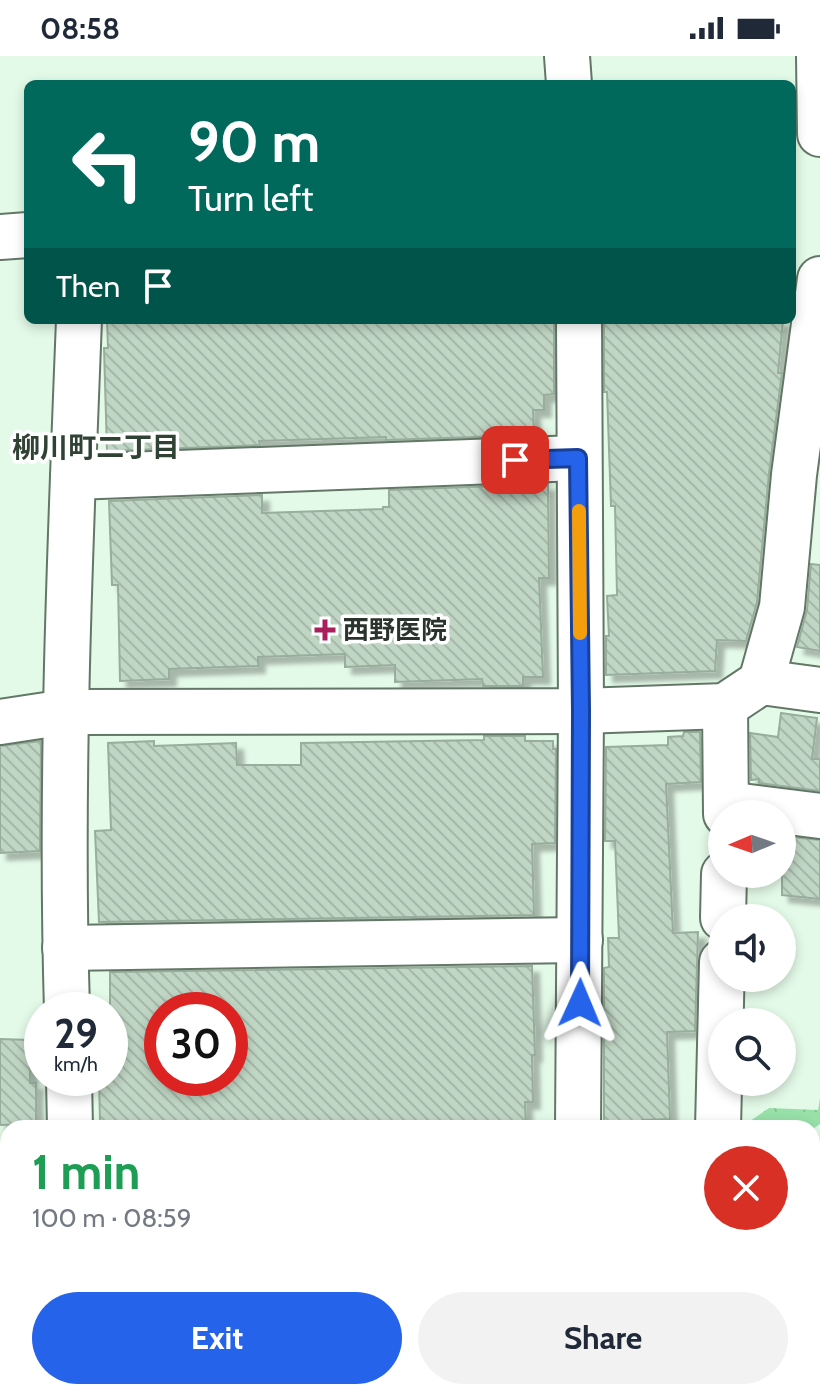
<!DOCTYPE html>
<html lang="en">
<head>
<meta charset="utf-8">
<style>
  body { margin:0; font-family:Cabin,"Noto Sans JP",sans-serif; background:#f2f2f3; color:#1f2937; height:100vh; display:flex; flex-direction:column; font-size:30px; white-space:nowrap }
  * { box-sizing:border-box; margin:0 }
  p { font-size:26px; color:#747a83 }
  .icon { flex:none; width:44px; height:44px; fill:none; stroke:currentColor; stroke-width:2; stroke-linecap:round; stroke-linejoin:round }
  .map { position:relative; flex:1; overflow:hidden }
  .drawer { position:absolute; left:0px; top:1064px; width:820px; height:280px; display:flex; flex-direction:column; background:#fff; border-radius:24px 24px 0 0; box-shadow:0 4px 12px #0003 }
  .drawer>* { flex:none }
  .banner { position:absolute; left:24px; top:24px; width:772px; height:244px; border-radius:12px; box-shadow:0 4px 12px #0003; background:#00695c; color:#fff; overflow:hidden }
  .needle { width:52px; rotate:268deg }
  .fabs { position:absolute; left:708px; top:744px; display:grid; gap:16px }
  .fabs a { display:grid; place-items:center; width:88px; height:88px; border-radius:50%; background:#fff; box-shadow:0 4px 12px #0003; font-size:40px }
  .speed { position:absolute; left:24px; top:936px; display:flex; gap:16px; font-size:40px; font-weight:700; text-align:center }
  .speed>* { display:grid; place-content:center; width:104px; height:104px; border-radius:50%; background:#fff; box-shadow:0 4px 12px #0003; line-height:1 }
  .speed small { font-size:20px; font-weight:400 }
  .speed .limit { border:12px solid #d22; background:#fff; color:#111 }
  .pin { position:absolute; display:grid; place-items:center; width:68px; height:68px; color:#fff; margin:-34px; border-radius:16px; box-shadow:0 4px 12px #0006 }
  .me { position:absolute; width:88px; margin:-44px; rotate:1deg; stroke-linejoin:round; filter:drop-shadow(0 0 6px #0008) }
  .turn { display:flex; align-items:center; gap:28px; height:168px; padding:0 32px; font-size:36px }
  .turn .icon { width:104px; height:104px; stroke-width:2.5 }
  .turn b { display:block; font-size:56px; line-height:68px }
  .then { display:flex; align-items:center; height:76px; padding:0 32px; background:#0003; gap:16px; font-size:30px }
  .round { display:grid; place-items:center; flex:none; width:84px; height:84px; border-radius:42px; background:#f2f2f3 }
  .headline { display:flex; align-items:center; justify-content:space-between; height:136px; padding:0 32px }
  h1 { font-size:48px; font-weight:800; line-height:60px; color:#1e9e55 }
  .primary-button { display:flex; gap:16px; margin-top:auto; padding:16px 32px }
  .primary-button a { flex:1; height:92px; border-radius:48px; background:#2563eb; color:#fff; font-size:32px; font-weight:800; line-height:92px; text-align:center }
  .primary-button a+a { background:#f2f2f3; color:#1f2937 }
  .status { display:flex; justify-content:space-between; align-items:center; height:56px; padding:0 40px; background:#fff; direction:ltr }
  .status svg { height:22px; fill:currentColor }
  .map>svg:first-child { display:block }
  .forest { fill:url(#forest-crowns) }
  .park { fill:url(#park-dots) }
  .building { fill:url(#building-back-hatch); stroke:#98ad9c; stroke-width:2; fill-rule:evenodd; filter:url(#shadow) }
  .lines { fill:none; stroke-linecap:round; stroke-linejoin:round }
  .street-casing { stroke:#637767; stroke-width:48 }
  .street { stroke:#fff; stroke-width:44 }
  .route-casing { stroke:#184099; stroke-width:20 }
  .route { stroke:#2563eb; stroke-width:14 }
  .slow { stroke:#f59e0b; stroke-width:14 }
  .poi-dot { fill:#ab1e5c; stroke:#fff; stroke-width:3 }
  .labels { text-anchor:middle; stroke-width:7; stroke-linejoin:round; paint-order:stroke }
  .poi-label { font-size:26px; font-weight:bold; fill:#2a332c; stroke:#fff; text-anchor:start }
  .neighbourhood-label { font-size:28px; font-weight:bold; fill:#304234; stroke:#fff }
</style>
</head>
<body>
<div class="status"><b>08:58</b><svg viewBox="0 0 49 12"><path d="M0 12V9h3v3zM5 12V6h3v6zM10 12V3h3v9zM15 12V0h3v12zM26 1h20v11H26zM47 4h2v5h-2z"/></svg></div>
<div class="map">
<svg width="820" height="1344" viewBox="0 0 820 1344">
  <defs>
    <pattern id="forest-crowns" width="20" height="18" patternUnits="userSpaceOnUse" patternTransform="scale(2)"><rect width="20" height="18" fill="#97e0a8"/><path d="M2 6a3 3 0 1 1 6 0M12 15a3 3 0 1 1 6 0" fill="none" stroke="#82c191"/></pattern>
    <pattern id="park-dots" width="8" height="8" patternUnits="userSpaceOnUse" patternTransform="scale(2)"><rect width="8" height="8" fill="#97e0a8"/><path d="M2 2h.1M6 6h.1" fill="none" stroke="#82c191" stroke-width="1.8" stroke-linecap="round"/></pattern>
    <pattern id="building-back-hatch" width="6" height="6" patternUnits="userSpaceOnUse" patternTransform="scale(2)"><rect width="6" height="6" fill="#c0d6c4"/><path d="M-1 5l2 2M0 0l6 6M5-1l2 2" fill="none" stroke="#a5b8a9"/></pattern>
    <filter id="shadow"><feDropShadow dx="7" dy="7" stdDeviation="2" flood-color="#0004"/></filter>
  </defs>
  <rect width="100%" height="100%" fill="#e4fae8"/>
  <!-- forest -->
  <polygon class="forest" points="820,1042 820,1068 813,1073 812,1083 812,1072 740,1072 769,1052 818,1054"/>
  <!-- park -->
  <polygon class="park" points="0,1270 8,1270 8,1336 143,1336 151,1344 0,1344"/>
  <!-- building -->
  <g class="building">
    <polygon points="107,264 554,264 554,338 544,339 544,354 533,354 534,379 386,384 386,381 259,385 260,389 107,395 104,292 108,292"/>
    <polygon points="604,264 783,264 778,317 782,317 769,417 757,546 746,585 717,584 715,615 606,619 606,580 609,580 607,540 617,539 615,450 611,450 607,336 604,336"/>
    <polygon points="548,428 549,522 539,522 543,621 523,621 523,630 483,630 482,623 395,626 395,609 345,611 345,598 258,601 258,610 169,613 169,623 120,625 118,529 112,529 109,445 262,439 262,457 383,453 383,451 389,451 389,434"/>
    <polygon points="811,508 820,509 820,595 797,591 807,554"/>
    <polygon points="781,657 817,662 812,703 820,703 820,735 759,727 759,723 751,724 750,677 778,681"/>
    <polygon points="684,676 700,676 701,726 666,728 673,877 698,876 695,975 667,976 670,1063 642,1064 642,1072 604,1072 604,912 609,911 608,882 619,882 615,785 605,785 606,691 668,689 668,681 683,680"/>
    <polygon points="484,680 525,680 525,685 553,685 553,693 556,693 555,787 532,788 534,859 99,866 95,775 111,774 108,687 154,685 154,690 236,687 237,709 301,709 301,687 484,684"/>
    <polygon points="41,685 40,795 0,797 0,690"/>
    <polygon points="782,780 820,784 820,843 782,839"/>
    <path d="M532 910 535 999H532L533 1046H525L526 1072H110L109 1066H100L99 1024H110V916ZM162 954H230V1022H162Z"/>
    <polygon points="0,983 30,984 30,1027 36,1027 36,1068 0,1069"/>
  </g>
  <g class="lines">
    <!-- street casing -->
    <g class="street-casing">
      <g id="street">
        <polyline points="567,0 569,28"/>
        <polyline points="819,0 820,78"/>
        <polyline points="0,181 28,179"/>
        <polyline points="73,421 578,402"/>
        <polyline points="761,626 782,551 794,419 820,223"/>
        <polyline points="725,650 726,758"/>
        <polyline points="0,666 66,656 581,655 725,650 761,626 820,634"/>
        <polyline points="726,748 820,760"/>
        <polyline points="723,862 724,818"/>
        <polyline points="65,892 580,884"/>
        <path d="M67 954C60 724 70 494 79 264"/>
        <polyline points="69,1022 70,1072"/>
        <polyline points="578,1072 581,655 579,264"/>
        <polyline points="718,1072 722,906"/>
        <polyline points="0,1244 8,1244"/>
        <polyline points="453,1336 453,1344"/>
        <polyline points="714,1336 715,1344"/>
      </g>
    </g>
    <!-- street -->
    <use href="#street" class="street"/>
  </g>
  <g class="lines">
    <!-- route casing -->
    <g class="route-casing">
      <polyline id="route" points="515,404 578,402 581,655 580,947"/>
    </g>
    <!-- route -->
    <use href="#route" class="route"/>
    <!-- slow -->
    <polyline class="slow" points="579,455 580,577"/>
  </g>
  <!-- markers -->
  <path class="poi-dot" d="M321 562h8v8h8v8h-8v8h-8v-8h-8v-8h8z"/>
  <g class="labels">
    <!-- poi labels -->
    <g class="poi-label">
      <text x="343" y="583">西野医院</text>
    </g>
    <!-- neighbourhood labels -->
    <g class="neighbourhood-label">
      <text x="96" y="401">柳川町二丁目</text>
    </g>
  </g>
</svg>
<div class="fabs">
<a><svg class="needle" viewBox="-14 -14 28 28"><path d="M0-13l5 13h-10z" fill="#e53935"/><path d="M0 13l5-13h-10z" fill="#747a83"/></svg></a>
<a><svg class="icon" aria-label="sound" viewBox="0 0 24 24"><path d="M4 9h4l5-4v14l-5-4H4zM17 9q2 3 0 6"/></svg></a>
<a><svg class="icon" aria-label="search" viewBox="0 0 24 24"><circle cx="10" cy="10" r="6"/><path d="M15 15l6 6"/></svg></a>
</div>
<div class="speed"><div>29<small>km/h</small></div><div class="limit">30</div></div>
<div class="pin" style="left:515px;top:404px;background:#d93025"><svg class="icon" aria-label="arrive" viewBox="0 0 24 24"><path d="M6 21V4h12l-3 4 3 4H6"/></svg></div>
<svg class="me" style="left:580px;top:947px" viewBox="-20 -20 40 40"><path d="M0-17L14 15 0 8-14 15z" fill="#2563eb" stroke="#fff" stroke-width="4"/></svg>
<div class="banner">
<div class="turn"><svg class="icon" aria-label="left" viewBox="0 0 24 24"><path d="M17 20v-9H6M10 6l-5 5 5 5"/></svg><div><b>90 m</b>Turn left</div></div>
<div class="then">Then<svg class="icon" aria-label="arrive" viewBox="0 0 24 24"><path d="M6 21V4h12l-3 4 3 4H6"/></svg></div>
</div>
<section class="drawer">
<div class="headline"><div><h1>1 min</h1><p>100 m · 08:59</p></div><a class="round" style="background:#d93025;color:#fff"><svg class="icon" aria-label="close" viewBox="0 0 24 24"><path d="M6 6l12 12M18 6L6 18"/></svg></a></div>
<div class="primary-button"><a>Exit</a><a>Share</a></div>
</section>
</div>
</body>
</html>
